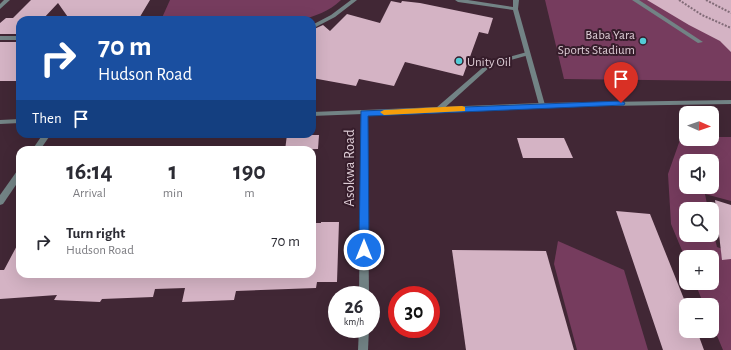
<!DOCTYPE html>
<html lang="en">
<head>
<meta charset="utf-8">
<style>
  body { margin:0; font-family:"Alegreya Sans",sans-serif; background:#f7f7f7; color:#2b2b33; height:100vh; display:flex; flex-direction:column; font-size:15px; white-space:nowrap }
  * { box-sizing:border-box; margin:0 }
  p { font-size:13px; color:#7c7c81 }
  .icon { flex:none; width:22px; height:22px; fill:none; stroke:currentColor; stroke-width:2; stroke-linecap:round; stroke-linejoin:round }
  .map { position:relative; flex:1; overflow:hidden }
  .sheet { position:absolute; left:16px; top:146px; width:300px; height:132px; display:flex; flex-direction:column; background:#fff; border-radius:12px; box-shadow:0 4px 16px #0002 }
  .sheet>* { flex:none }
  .top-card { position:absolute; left:16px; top:16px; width:300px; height:122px; border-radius:12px; box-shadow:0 4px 16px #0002; background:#1a4fa0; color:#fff; overflow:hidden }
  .needle { width:26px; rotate:92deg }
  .buttons { position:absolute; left:679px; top:106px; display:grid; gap:8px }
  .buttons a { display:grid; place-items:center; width:40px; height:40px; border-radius:8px; background:#fff; box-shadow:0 4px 16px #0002; font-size:20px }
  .speed { position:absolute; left:328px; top:286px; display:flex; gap:8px; font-size:20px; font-weight:700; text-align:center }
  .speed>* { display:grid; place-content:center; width:52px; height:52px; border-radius:50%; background:#fff; box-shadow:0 4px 16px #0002; line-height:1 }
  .speed small { font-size:10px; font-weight:400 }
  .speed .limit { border:6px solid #d22; background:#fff; color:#111 }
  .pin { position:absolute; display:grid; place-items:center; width:34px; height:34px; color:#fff; margin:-41px -17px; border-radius:50% 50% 50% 0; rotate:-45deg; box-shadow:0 0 4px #0007 }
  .pin .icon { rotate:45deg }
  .me { position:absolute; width:44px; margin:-22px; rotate:0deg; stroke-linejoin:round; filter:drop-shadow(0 0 3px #0008) }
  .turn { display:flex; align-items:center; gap:14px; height:84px; padding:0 16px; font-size:18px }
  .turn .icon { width:52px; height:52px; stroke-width:2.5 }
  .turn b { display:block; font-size:28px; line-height:34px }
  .then { display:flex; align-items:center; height:38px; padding:0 16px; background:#0003; gap:8px; font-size:15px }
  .eta { display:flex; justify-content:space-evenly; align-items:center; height:68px; text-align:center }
  .eta b { font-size:24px; font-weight:700; line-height:28px }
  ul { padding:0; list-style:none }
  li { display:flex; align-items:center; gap:12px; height:56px; padding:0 16px }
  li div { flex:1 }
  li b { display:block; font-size:15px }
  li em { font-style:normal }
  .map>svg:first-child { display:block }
  .green { fill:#763c5e; fill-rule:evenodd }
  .building { fill:#d4b3c4 }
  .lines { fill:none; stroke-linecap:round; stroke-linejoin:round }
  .path { stroke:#816b77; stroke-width:2; stroke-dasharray:2 1.5; stroke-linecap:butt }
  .service { fill:#728385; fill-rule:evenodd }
  .minor { fill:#728385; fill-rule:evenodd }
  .tertiary { fill:#728385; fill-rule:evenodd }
  .route { fill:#1a73e8; stroke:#114b97 }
  .slow { fill:#f59e0b }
  .poi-dot { fill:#52ccd6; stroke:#361d2b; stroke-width:1.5 }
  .labels { text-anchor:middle; stroke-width:4; stroke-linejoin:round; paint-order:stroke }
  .far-poi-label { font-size:13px; fill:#decdd6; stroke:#361d2b; text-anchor:end }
  .street-label { font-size:15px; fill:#decdd6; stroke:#361d2b }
</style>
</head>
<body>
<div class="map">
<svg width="731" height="350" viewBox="0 0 731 350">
  <rect width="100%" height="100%" fill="#412735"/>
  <!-- green -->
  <g class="green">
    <path d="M170 0H341C328 12 316 16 299 20H161Z"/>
    <polygon points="545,0 731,0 731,81 564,79"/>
    <path d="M681 137H686V139H712V137H731V201L705 194 708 209H686V235H712V226L717 247 731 252V350H723L712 324V305H704L695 283H712V257H686V260L671 224 668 174ZM686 161H712V187H686Z"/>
    <polygon points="558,241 624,270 648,350 577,350 554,264"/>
  </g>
  <!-- building -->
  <g class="building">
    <polygon points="31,0 150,0 138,20 70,20 58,3 42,20 20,20 20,34 0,34 0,23 6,18 13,18"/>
    <polygon points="647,0 731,0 731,52 720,41 689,25"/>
    <polygon points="391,1 401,3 402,1 420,3 493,18 488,34 479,32 463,76 405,62 394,86 359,79 356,86 312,78 312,30 323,25 330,31 347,14 380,23"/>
    <rect x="0" y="42" width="20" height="39"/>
    <polygon points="287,135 319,135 318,149 285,150"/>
    <polygon points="517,138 564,138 573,158 523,158"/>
    <polygon points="715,200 731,205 731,259 722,260"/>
    <polygon points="616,211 650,214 686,304 686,331 697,331 704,350 663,350"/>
    <polygon points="321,222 339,222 337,282 317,282 316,288 236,291 234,300 210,301 182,302 185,288 155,289 153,297 102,299 100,302 54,300 57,295 0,299 0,270 4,270 20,240 20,274 312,274 312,223 321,223"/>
    <polygon points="452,250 546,251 574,350 466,350"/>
  </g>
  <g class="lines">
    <!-- path -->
    <g class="path">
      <polyline points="679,0 702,15 731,28"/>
      <polyline points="706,0 731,13"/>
    </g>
    <!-- service -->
    <g class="service">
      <polygon points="632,0 639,0 703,42 698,43"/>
      <polygon points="527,52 529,53 529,55 492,65 440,112 436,112 435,110 436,108 488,63"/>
    </g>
    <!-- minor -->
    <g class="minor">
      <polygon points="4,0 10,0 0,9 0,4"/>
      <polygon points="351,0 357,0 335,17 312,29 312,25 331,15"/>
      <polygon points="455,0 468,0 513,7 513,0 519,0 518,9 545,105 544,107 542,107 539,105 513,10 458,2"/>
      <rect x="0" y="36" width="20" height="4"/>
      <polygon points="362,111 364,111 367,113 369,295 359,295 361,113"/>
      <polygon points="43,134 51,134 40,150 32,150"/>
      <polygon points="20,170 20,179 3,204 0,205 0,195 17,171"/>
      <polygon points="359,329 369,329 368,350 358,350"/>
    </g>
    <!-- tertiary -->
    <g class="tertiary">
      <polygon points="731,100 731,104 542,107 312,116 312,112 542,103"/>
      <polygon points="20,119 20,123 0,124 0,120"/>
    </g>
  </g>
  <!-- route -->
  <polygon class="route" points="621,101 625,103 624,105 368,116 369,250 368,253 364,254 360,253 359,250 361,111"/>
  <!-- slow -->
  <polygon class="slow" points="462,106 465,107 465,111 384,115 380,112 384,110"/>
  <!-- markers -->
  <g class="poi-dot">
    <circle cx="643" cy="41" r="4"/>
    <circle cx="459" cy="61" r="4"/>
  </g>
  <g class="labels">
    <!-- far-poi labels -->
    <g class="far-poi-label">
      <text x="635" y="39">Baba Yara<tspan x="635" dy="15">Sports Stadium</tspan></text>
      <text x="467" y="66" text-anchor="start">Unity Oil</text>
    </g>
    <!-- street labels -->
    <g class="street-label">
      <text transform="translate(349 168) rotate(-90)" y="5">Asokwa Road</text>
    </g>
  </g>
</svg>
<div class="buttons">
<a><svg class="needle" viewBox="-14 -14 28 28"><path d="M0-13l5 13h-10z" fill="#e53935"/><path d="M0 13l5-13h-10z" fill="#7c7c81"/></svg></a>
<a><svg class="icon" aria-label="sound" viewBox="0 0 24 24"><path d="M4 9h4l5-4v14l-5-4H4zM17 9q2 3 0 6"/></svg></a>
<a><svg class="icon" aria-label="search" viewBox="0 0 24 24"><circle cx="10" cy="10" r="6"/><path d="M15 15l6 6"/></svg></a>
<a>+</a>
<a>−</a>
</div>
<div class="speed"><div>26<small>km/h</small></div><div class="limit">30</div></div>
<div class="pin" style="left:621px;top:103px;background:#d93025"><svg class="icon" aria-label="arrive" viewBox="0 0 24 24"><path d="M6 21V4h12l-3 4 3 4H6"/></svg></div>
<svg class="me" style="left:364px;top:250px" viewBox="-20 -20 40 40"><circle r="17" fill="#1a73e8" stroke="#fff" stroke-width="3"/><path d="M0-11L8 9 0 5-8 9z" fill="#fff"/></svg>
<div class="top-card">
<div class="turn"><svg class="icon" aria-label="right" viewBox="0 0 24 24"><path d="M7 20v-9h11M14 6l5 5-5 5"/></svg><div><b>70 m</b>Hudson Road</div></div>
<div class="then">Then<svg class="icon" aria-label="arrive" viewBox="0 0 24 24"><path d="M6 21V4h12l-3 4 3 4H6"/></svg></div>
</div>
<section class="sheet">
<div class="eta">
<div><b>16:14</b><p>Arrival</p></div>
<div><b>1</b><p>min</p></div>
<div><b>190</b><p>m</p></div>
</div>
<ul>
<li><svg class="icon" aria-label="right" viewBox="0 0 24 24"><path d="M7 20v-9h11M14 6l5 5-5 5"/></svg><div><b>Turn right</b><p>Hudson Road</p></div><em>70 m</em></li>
</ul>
</section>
</div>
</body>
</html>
